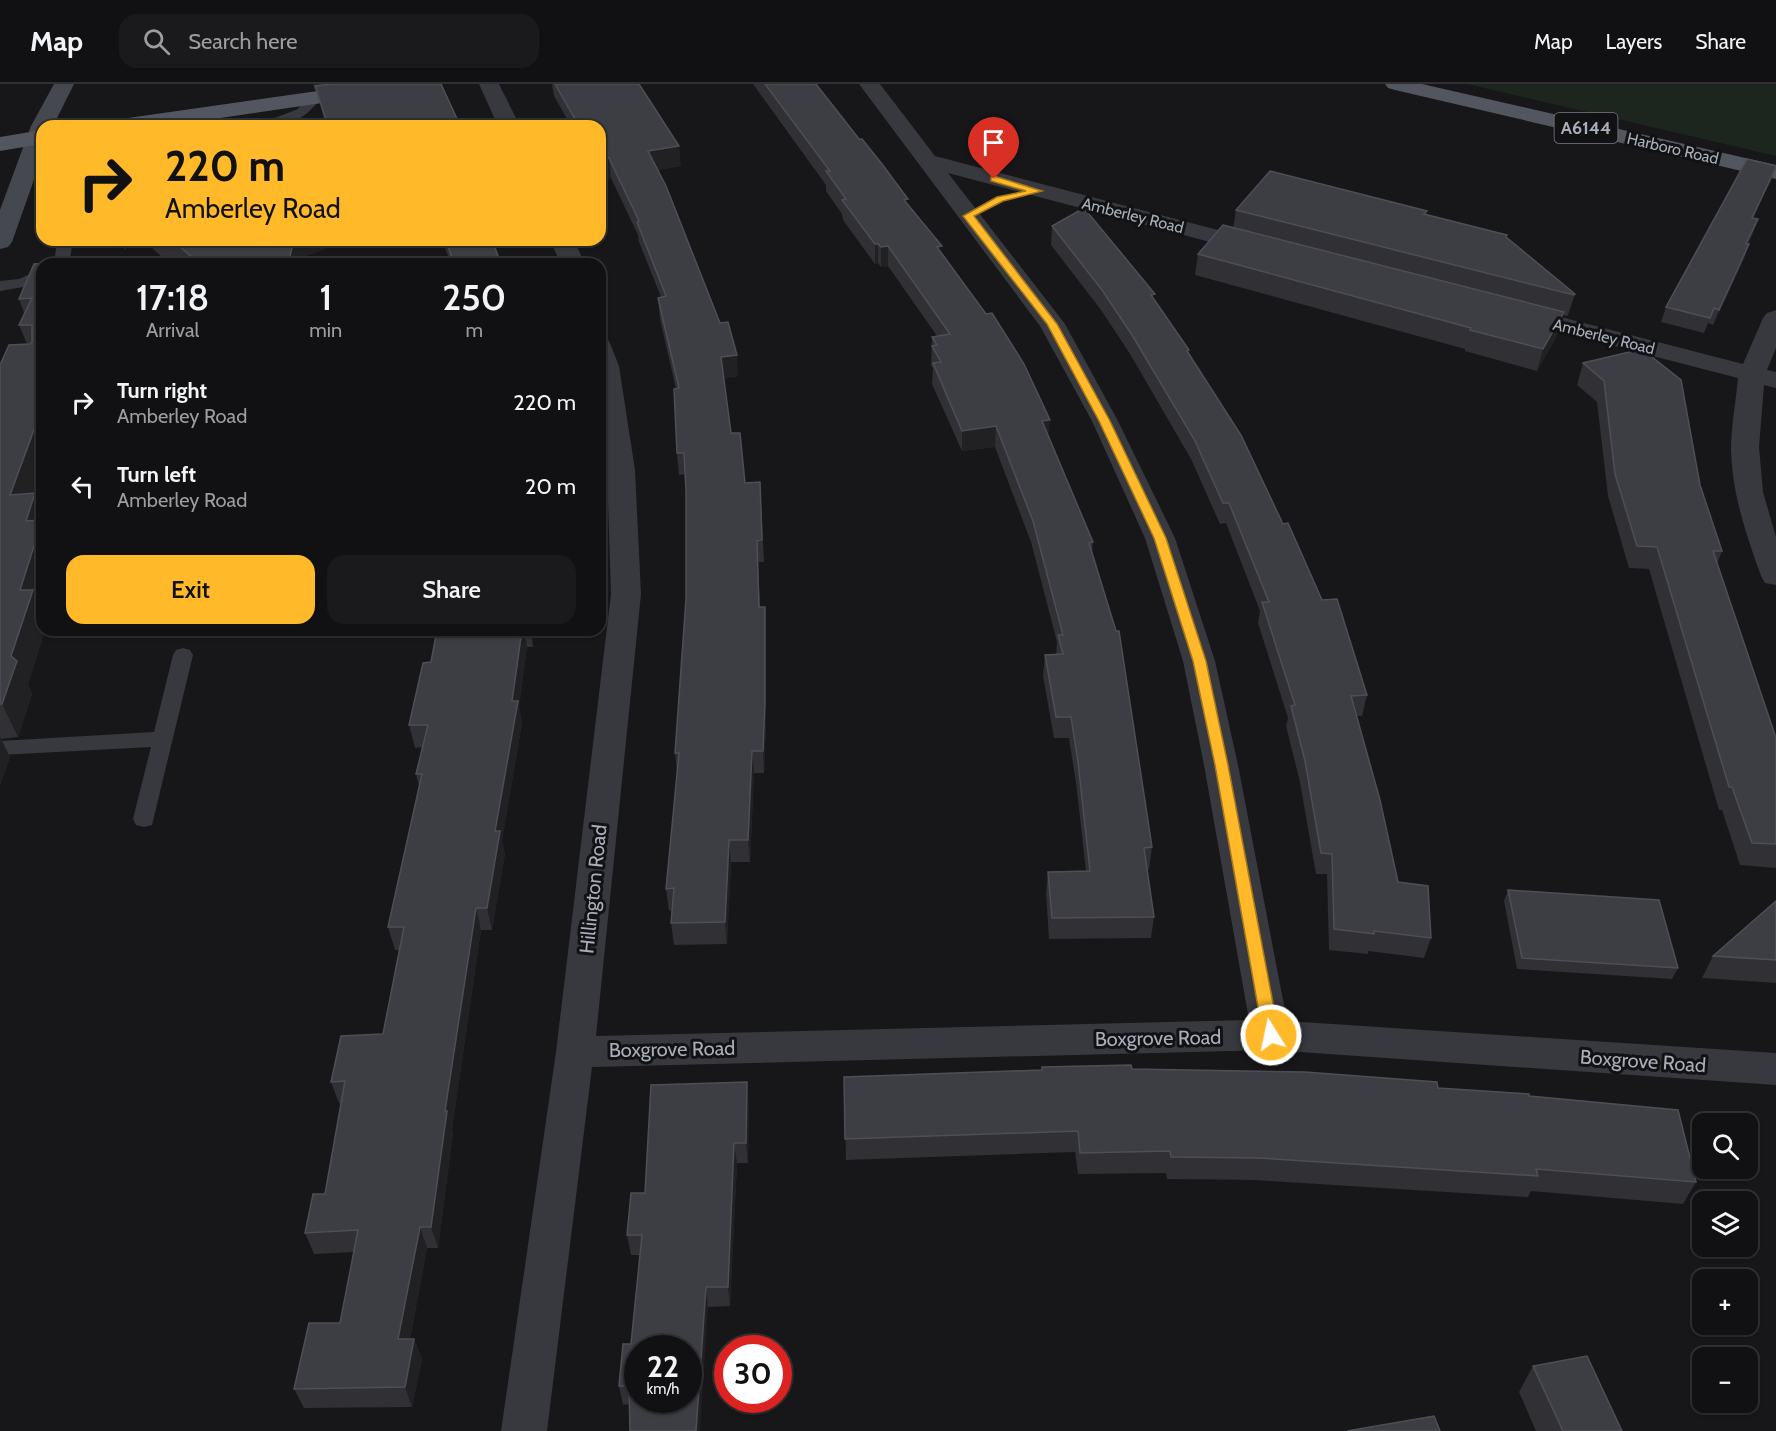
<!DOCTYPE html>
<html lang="en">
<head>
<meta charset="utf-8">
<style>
  body { margin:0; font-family:Cabin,sans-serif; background:#1a1a1c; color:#f1f3f6; height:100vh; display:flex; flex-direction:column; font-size:22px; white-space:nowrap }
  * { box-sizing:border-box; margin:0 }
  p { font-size:20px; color:#9c9da0 }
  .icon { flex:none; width:33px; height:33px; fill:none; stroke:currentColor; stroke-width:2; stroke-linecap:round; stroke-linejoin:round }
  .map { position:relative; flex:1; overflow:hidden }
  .details { position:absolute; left:36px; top:174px; width:570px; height:378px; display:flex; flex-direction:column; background:#111113; border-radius:18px; box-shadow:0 2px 4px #0004,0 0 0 2px #303133 }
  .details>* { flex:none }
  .top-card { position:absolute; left:36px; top:36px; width:570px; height:126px; border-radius:18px; box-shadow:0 2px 4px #0004,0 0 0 2px #303133; background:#ffb929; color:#111; overflow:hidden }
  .tools { position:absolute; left:1692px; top:1029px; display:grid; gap:12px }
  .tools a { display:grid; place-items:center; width:66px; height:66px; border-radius:12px; background:#111113; box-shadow:0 2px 4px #0004,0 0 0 2px #303133; font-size:30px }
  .speed { position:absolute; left:624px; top:1251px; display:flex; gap:12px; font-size:30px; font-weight:700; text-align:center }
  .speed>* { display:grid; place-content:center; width:78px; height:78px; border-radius:50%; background:#111113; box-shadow:0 2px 4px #0004,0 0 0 2px #303133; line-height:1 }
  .speed small { font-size:15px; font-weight:400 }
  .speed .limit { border:9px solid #d22; background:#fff; color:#111 }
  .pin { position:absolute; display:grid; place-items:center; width:51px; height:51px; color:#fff; margin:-62px -26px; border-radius:50% 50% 50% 0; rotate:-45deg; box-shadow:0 0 6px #0007 }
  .pin .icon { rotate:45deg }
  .me { position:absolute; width:66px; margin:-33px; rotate:350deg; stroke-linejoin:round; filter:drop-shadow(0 0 4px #0008) }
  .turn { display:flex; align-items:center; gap:21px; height:126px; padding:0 30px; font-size:27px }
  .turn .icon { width:78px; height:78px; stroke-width:2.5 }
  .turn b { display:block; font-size:42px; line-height:51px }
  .eta { display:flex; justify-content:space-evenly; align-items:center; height:102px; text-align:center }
  .eta b { font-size:36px; font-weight:600; line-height:42px }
  .action { display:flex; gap:12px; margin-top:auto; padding:12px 30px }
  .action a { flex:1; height:69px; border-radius:18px; background:#ffb929; color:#111; font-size:24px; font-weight:600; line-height:69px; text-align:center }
  .action a+a { background:#1a1a1c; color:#f1f3f6 }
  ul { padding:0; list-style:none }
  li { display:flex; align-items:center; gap:18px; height:84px; padding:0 30px }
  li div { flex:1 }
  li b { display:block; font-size:22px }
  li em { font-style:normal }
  header { display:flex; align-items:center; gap:36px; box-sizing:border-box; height:84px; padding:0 30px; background:#111113; border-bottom:2px solid #303133 }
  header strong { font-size:28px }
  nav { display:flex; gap:33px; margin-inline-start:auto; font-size:21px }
  .search { width:420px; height:54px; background:#1a1a1c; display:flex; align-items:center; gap:15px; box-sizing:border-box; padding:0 21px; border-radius:18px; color:#9c9da0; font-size:22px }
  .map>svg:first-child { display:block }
  .green { fill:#1c251e }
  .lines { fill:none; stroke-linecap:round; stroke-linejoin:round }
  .path { stroke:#3d4046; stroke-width:3; stroke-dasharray:2 3; stroke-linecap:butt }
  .lane { fill:#38393f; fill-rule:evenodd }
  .street { fill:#38393f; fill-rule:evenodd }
  .secondary { fill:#45484f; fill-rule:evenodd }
  .primary { fill:#53565e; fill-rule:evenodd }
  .wall { fill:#303035 }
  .shaded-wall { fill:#212124 }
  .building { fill:#3d3e43; stroke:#4e4f56; stroke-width:1.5; fill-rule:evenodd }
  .route { fill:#ffb929; stroke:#a6781b; stroke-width:1.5 }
  .labels { text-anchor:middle; stroke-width:6; stroke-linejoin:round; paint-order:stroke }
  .far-street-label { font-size:16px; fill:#a8adba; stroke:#121214 }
  .shield { fill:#121214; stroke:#7b7e88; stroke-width:1.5 }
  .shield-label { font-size:18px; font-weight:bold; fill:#a8adba }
  .street-label { font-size:20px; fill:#a8adba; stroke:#121214 }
</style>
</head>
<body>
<header>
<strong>Map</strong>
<div class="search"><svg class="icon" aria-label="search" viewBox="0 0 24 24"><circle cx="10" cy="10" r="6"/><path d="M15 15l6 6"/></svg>Search here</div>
<nav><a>Map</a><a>Layers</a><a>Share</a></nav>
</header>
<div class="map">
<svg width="1776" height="1347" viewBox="0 0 1776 1347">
  <rect width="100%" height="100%" fill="#171719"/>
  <!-- green -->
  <polygon class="green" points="1467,0 1776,0 1776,72"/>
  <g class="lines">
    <!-- path -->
    <polyline class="path" points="118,156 126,164"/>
    <!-- lane -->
    <g class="lane">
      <path d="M314 10 321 14C304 37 288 42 260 42L262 39 298 25 309 11Z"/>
      <polygon points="57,156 73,156 70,174 65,180 48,180 55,173"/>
      <polygon points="42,185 42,196 29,202 0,207 0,197 19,195"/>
      <polygon points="183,564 190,566 193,571 152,741 144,743 136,741 133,735 151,663 0,671 0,657 154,648 173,571 176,566"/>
    </g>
    <!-- street -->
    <g class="street">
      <polygon points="479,0 499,0 520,42 498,42"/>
      <polygon points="859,0 880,0 935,72 1264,158 1268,163 1264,168 1256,170 948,89 1065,240 1118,337 1175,454 1215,577 1238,681 1287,937 1776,969 1776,1001 1271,966 592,983 547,1347 501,1347 556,968 611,510 607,386 600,334 600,254 609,257 619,282 635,386 641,510 596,952 1249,936 1204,681 1183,577 1145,454 1092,337 1040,242"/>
      <polygon points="550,156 574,156 585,180 561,180"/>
      <path d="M1518 222 1743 280 1763 234 1767 229 1776 226V264L1767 286 1776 288V304L1764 301 1759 363 1763 408 1776 453V501L1765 499 1761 492C1746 450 1732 410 1731 365 1731 342 1736 317 1738 294L1509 235 1505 230 1509 225Z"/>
    </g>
    <!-- secondary -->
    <polygon class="secondary" points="54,0 74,0 53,42 42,42 42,73 12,158 8,163 0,165 0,126 31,42"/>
    <!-- primary -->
    <g class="primary">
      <polygon points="367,0 421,0 418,4 411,6 166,42 110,42 113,37 121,35"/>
      <polygon points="1385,0 1422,0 1776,81 1776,95 1395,6 1388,4"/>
      <polygon points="42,46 42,60 0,67 0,53"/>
    </g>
  </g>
  <!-- wall -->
  <g class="wall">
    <polygon points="313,0 441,0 458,42 326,42 316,5 315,5"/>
    <polygon points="552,0 639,0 681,82 657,86 738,292 724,294 731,349 745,399 760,398 764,478 758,478 760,523 765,523 766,545 766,639 764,689 754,689 750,778 731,778 727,860 674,861 671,839 672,826 669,827 666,805 677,688 675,669 686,515 686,407 685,390 679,391 677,369 676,305 660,235 658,214 661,213 639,158 638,151 611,94 601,96 600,94 600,42 571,42 554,12"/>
    <polygon points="753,0 816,0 908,121 941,169 1048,351 1093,458 1092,469 1152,763 1149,785 1147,785 1154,833 1151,854 1049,855 1046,809 1048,788 1086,787 1076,699 1069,654 1054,654 1043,592 1045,571 1056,571 1057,558 1031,458 995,363 962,367 932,300 933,284 931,282 932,253 937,252 888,182 881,183 878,179 875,180 843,136 842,130 826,107 826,101"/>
    <polygon points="1776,83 1771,96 1753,134 1753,150 1748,160 1744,175 1713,241 1708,239 1704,249 1661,238 1666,223"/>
    <polygon points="1236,126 1427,127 1426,131 1507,151 1507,154 1575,210 1568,231 1567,232 1563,231 1558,250 1537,287 1465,267 1465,265 1195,191 1198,170 1233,144"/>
    <polygon points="1052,142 1154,216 1189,269 1283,440 1322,516 1367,611 1362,632 1356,632 1398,798 1431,854 1424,874 1368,867 1368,870 1329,866 1327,790 1316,790 1300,698 1286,642 1288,634 1258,539 1260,527 1226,439 1220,440 1191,375 1130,270 1101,226 1051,161"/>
    <polygon points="143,156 346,156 346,157 306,172 305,180 170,180"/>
    <polygon points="442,156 490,156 501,180 451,180"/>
    <polygon points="96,177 97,180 42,180 42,392 36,410 42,426 42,514 40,521 42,527 42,546 45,546 28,600 32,610 18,653 1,655 10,673 0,701 0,281 9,261 27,260 19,241 24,229 19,215 34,180"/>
    <polygon points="1642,265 1700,401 1722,467 1717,480 1776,654 1776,784 1740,781 1722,726 1719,726 1649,485 1629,484 1608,412 1597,318 1577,301 1583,279"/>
    <polygon points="437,546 533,546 533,563 527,563 519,623 522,639 502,756 505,770 492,846 481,846 452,1045 453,1049 438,1164 427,1164 410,1255 414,1255 422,1275 412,1323 304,1324 294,1305 340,1239 354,1168 314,1170 305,1149 325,1110 341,1019 339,1019 331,998 383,950 399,866 395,866 388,843 419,702 416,690 423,663 415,664 409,641 431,578"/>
    <polygon points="1508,806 1678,884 1672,895 1517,885 1504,817"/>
    <polygon points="1776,817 1776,899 1702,894 1713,872"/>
    <polygon points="1042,983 1132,985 1438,1004 1529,1012 1696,1098 1683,1120 1531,1107 1528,1113 1253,1096 1167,1095 1166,1089 1078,1090 1075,1068 846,1076 844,993 1041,986"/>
    <polygon points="749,1018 748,1079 737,1079 730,1222 708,1223 629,1320 623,1321 619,1302 631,1260 640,1171 631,1171 627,1151 645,1109"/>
    <polygon points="1533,1282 1622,1347 1536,1347 1519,1308"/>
  </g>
  <!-- shaded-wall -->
  <g class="shaded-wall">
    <polygon points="313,0 351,0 315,5"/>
    <polygon points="458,37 458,42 443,42 443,39"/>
    <polygon points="679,62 681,82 650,87 648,67"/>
    <polygon points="609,74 611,94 601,96 600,76"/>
    <polygon points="1776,83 1771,96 1747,148 1752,134"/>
    <polygon points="1758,135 1753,150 1741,174 1746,160"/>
    <polygon points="294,156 346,156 346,157 306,172 305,180 288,180"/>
    <polygon points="875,160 878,160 878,179 875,180"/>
    <polygon points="1749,160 1744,175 1713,241 1719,226"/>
    <polygon points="888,162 888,182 881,183 881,163"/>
    <polygon points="1564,228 1558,250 1537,287 1543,265"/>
    <polygon points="737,271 738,292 723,294 721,273"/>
    <polygon points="42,324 42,392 36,410 42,426 42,514 40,521 42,527 42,546 45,546 28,600 32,610 18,653 2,620 11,572 20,506 10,411"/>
    <polygon points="1050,336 1048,356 1042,337"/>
    <polygon points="996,342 995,363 962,367 962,347"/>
    <polygon points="765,523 766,545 766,639 764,689 763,667"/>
    <polygon points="522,546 524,546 527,563 519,623 522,639 502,756 505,770 492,846 487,824 495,747"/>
    <polygon points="530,546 533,546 533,563"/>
    <polygon points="0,653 10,673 0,701"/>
    <polygon points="752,667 754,689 750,778 748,756"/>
    <polygon points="729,756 731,778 727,860 725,838"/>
    <polygon points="476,824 481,846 452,1045 453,1049 438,1164 431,1143 445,1027"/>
    <polygon points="747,998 749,1018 748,1079 746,1059"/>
    <polygon points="734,1059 737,1079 730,1222 728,1203"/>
    <polygon points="420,1143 427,1164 406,1275 398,1255"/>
    <polygon points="706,1203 708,1223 700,1347 696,1347"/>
    <polygon points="414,1255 422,1275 412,1323 405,1303"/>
  </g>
  <!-- building -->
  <g class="building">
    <polygon points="331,0 441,0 458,37 443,39 444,42 400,42 399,40 393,42 328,42 315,2"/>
    <polygon points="555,0 639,0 679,62 648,67 666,102 720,239 728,238 737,271 721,273 731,349 740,349 745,399 760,398 762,456 757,457 759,523 765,523 765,617 763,667 752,667 748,756 729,756 725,838 671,839 674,804 666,805 679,669 675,669 686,515 686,407 684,369 677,369 674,305 679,304 658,214 666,212 637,138 639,137 609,74 600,76 600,42 579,42"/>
    <polygon points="765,0 816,0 859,55 862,55 882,80 908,115 904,116 942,162 937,163 986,230 992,229 1024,280 1050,336 1042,337 1093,458 1089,459 1116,547 1119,547 1152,763 1144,764 1154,833 1052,834 1048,788 1090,787 1078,678 1071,633 1056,633 1045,571 1063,570 1058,551 1063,551 1033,437 996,342 962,347 933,279 941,278 932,262 937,261 932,253 950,250 888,162 881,163 878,160 875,160 842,116 846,115 826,87 830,87"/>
    <polygon points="1747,75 1776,82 1776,83 1752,134 1758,135 1746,160 1749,160 1719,226 1714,224 1710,234 1666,223"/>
    <polygon points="1270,87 1427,127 1424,130 1507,151 1506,153 1575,210 1574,211 1236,126"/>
    <polygon points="1084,124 1155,210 1151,211 1189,266 1187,267 1241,351 1283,440 1288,439 1322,516 1337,515 1367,611 1351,612 1380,716 1398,798 1428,802 1431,854 1374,847 1374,850 1334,845 1332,770 1321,769 1305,677 1291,622 1295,621 1262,518 1269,518 1229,419 1223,419 1194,355 1132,251 1102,206 1052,142"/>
    <polygon points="1223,141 1564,228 1543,265 1470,246 1471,244 1198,170"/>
    <polygon points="172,156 294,156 288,180 200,180"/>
    <polygon points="446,156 490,156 492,161 494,161 501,180 454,180"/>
    <polygon points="96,177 95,180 42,180 42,324 10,411 35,409 26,437 42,436 42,437 20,506 33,506 11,572 17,577 2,620 0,620 0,281 9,261 30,260 32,258 32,241 19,241 32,214 19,215 34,180"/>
    <polygon points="1642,265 1681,296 1700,401 1722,467 1713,467 1776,654 1776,760 1752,759 1732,703 1729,703 1657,463 1637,462 1615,390 1604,297 1583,279"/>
    <polygon points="437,546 522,546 512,617 518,617 495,747 500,747 487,824 476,824 445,1027 447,1027 431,1143 420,1143 398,1255 414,1255 405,1303 294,1305 309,1239 340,1239 358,1146 305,1149 313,1110 325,1110 345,997 331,998 341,952 383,950 404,843 388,843 422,690 416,690 428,641 409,641 423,579 431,578"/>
    <polygon points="1508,806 1659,816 1678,884 1522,874"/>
    <polygon points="1776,817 1776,876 1713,872"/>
    <polygon points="1131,981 1132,985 1305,988 1437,998 1438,1004 1529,1010 1529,1012 1678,1026 1696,1098 1536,1085 1538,1092 1259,1074 1171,1073 1170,1067 1080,1069 1078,1047 845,1055 844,993 1042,986 1042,983"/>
    <path d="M747 998 746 1059H734L728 1203H706L696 1347H630L629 1302H619L623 1260H631L642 1151H627L631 1109H645L651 1001ZM638 1264H688V1316H638Z"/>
    <polygon points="1587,1272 1622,1347 1563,1347 1533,1282"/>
    <polygon points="1434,1332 1440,1347 1347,1347"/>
  </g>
  <!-- route -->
  <polygon class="route" points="994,92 1042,107 1003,117 974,132 1057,240 1110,337 1166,454 1206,577 1228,681 1279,951 1276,956 1271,958 1265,956 1263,951 1215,681 1193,577 1154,454 1099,337 1047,240 963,132 997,113 1026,107 991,97 991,93"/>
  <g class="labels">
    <!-- far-street labels -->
    <g class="far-street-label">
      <text transform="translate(1673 64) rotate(13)" y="6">Harboro Road</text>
      <text transform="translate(1133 131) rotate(14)" y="6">Amberley Road</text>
      <text transform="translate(1604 252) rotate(14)" y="6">Amberley Road</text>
    </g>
    <!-- shield labels -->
    <rect class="shield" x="1554.5" y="29" width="63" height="30" rx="4.5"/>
    <g class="shield-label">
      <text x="1586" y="50">A6144</text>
    </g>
    <!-- street labels -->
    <g class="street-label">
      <text transform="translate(593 805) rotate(-84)" y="7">Hillington Road</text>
      <text transform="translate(1158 954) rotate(-1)" y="7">Boxgrove Road</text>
      <text transform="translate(672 965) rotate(-1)" y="7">Boxgrove Road</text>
      <text transform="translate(1643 977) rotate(4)" y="7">Boxgrove Road</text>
    </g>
  </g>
</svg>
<div class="tools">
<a><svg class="icon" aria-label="search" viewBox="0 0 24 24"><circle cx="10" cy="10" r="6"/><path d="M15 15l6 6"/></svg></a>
<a><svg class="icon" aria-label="layers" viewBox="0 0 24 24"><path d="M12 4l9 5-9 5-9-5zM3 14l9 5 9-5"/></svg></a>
<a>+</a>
<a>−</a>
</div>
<div class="speed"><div>22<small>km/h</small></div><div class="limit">30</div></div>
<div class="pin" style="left:994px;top:95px;background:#d93025"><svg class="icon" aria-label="arrive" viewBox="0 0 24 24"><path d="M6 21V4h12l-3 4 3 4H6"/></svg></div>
<svg class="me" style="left:1271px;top:951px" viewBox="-20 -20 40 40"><circle r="17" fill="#ffb929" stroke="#fff" stroke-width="3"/><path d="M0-11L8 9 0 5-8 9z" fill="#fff"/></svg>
<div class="top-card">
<div class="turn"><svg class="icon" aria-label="right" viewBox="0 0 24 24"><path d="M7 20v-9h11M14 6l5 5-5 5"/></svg><div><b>220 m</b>Amberley Road</div></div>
</div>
<section class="details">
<div class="eta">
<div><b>17:18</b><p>Arrival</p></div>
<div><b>1</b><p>min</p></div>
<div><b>250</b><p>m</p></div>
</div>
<ul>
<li><svg class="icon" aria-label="right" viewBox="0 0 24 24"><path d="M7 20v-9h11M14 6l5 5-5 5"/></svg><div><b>Turn right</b><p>Amberley Road</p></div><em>220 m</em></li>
<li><svg class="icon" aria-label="left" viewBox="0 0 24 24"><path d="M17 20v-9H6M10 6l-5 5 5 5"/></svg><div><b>Turn left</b><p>Amberley Road</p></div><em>20 m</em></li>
</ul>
<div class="action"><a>Exit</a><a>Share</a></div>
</section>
</div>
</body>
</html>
